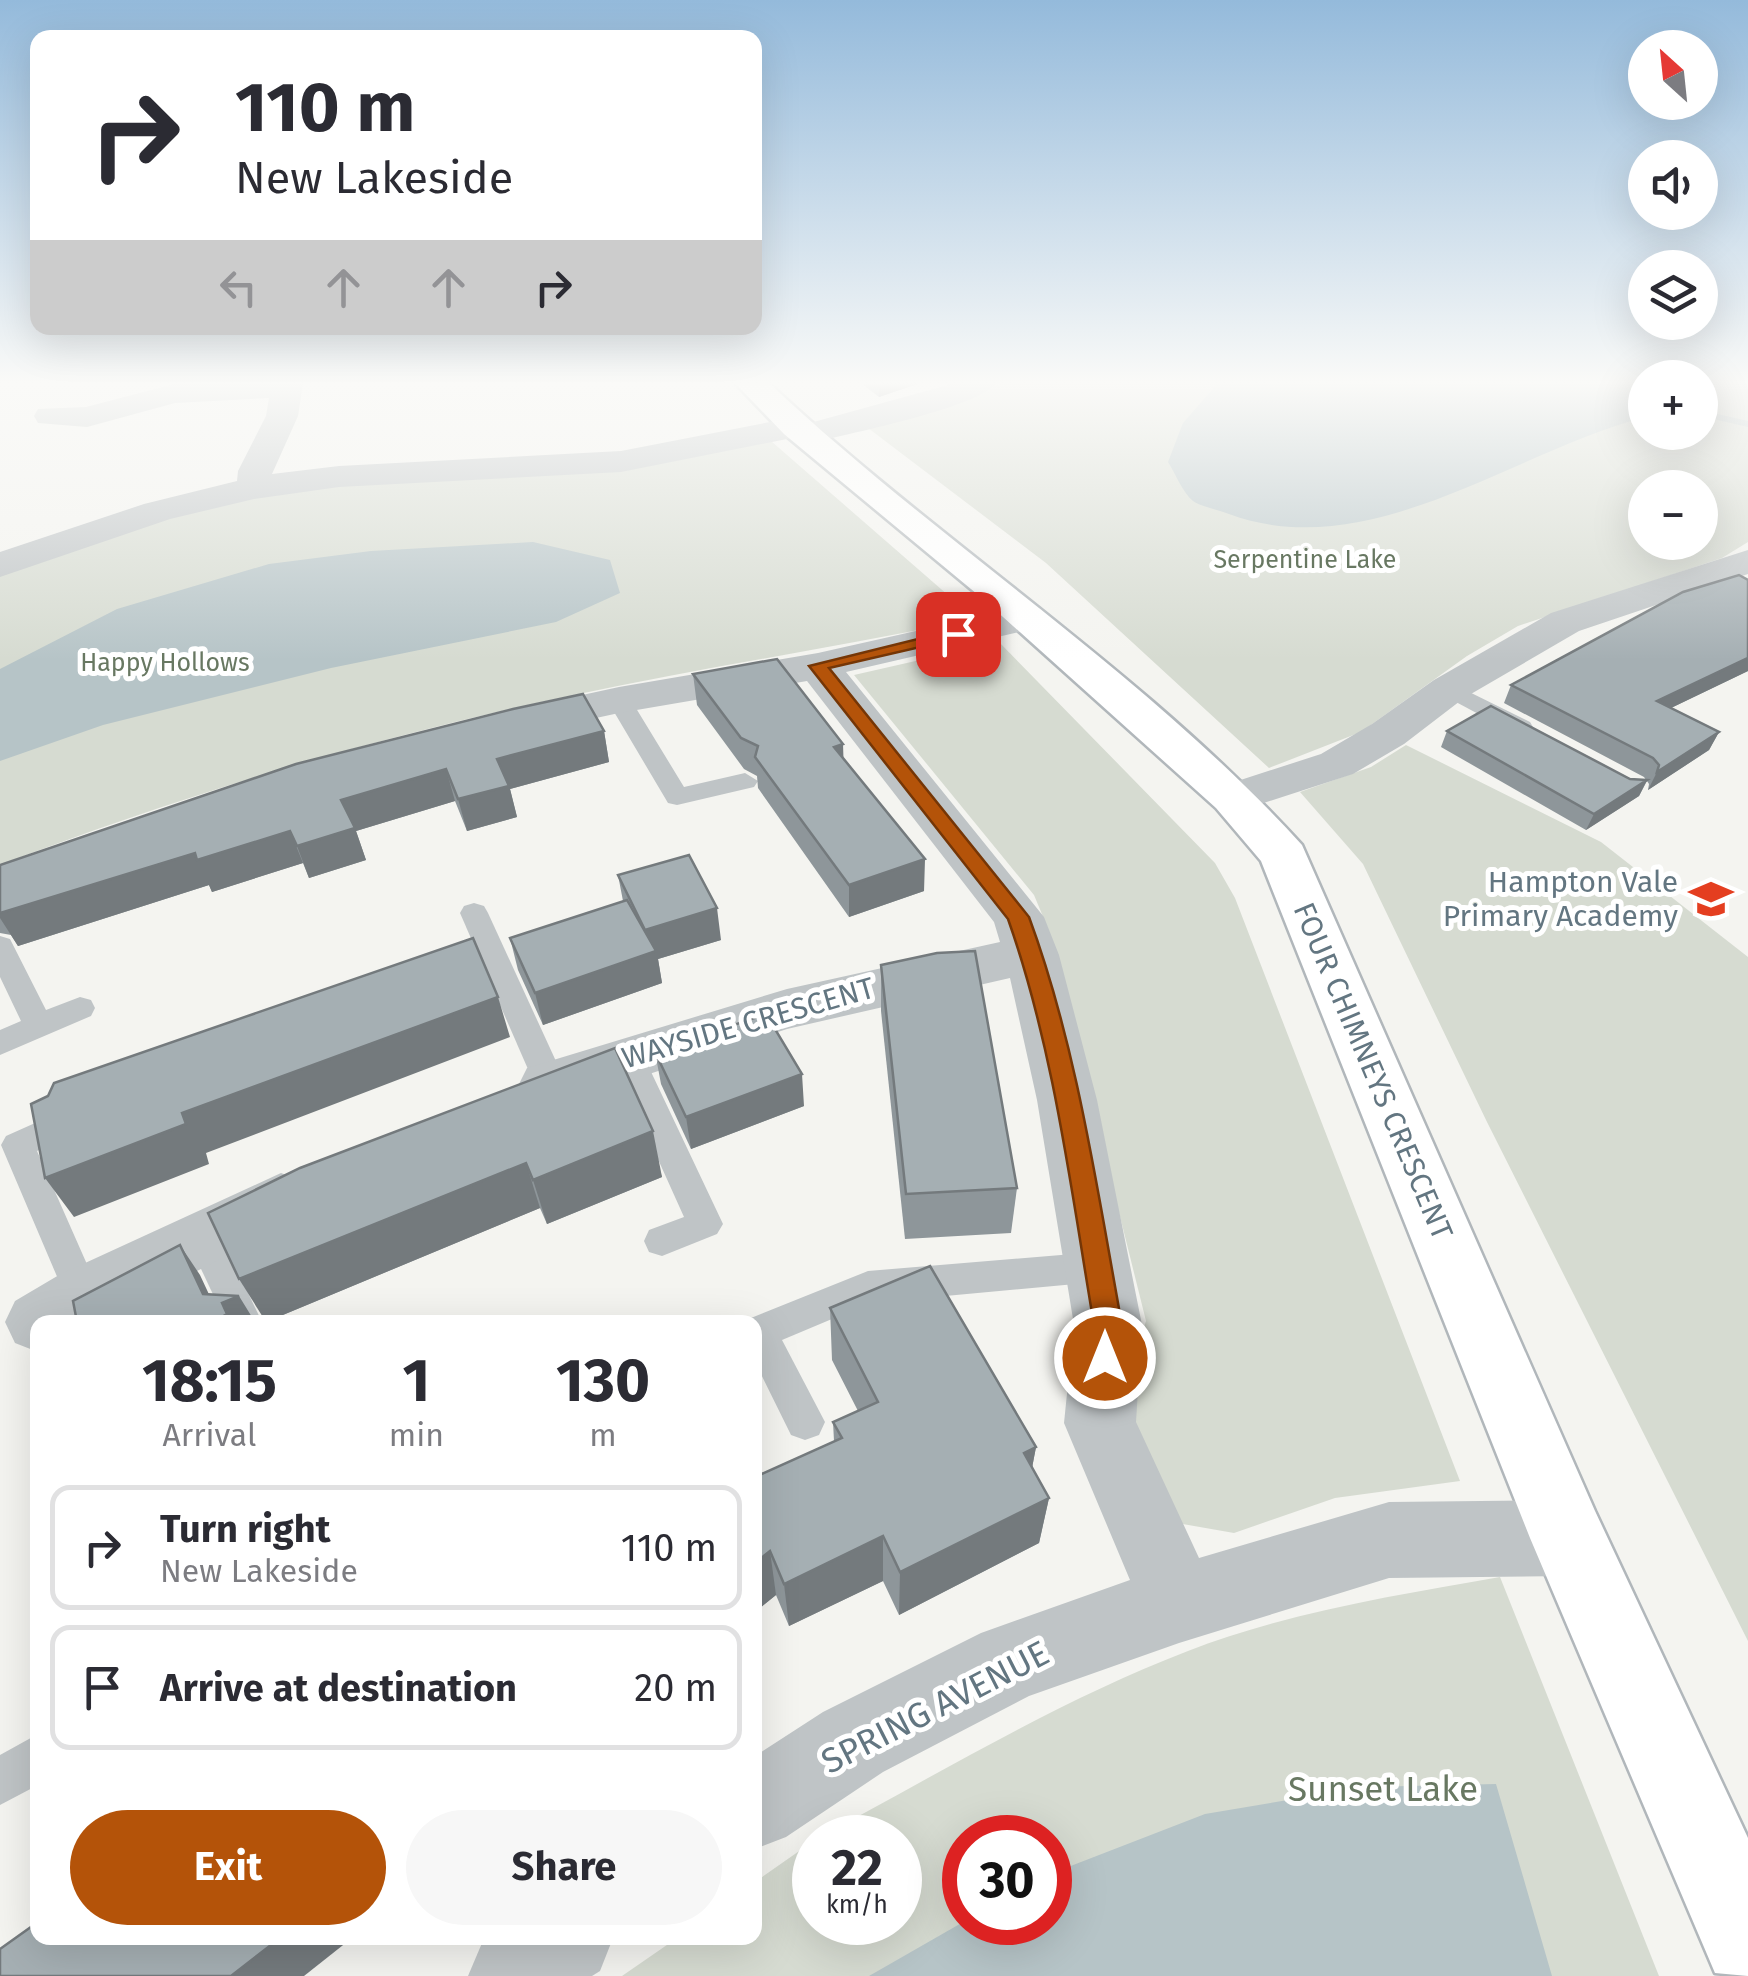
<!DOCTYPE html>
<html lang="en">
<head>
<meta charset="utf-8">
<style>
  body { margin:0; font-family:"Fira Sans",sans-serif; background:#f7f7f7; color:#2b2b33; height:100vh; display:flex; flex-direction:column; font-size:38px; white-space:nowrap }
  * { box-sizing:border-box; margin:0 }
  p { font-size:32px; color:#7c7c81 }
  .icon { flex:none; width:55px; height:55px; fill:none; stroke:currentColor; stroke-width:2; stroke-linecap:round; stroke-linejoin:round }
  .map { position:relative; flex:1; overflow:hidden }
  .side { position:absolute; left:30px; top:1315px; width:732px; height:630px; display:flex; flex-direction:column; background:#fff; border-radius:20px; box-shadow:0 10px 40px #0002 }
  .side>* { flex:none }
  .top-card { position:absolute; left:30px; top:30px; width:732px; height:305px; border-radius:20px; box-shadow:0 10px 40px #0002; background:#fff; color:#2b2b33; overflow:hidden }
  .needle { width:65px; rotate:333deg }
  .fabs { position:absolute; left:1628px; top:30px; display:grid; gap:20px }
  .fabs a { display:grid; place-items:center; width:90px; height:90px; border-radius:50%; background:#fff; box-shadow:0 10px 40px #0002; font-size:50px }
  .speed { position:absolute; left:792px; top:1815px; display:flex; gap:20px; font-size:50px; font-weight:700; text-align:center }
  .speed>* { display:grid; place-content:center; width:130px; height:130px; border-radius:50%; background:#fff; box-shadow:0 10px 40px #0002; line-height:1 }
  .speed small { font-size:25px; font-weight:400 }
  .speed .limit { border:15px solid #d22; background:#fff; color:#111 }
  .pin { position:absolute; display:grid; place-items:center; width:85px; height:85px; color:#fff; margin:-42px; border-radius:20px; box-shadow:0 5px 15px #0006 }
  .me { position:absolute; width:110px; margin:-55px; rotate:0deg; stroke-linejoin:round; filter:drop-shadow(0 0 8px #0008) }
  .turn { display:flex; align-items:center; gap:35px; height:210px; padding:0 40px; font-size:45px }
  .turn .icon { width:130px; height:130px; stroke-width:2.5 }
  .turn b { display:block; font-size:70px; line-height:85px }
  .lanes { display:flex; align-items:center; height:95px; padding:0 40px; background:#0003; justify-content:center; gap:50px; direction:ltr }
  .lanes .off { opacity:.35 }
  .eta { display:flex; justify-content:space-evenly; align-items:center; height:170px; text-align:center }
  .eta b { font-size:60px; font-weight:700; line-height:70px }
  .primary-button { display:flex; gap:20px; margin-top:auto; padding:20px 40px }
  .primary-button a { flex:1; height:115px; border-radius:60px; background:#b45309; color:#fff; font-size:40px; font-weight:700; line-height:115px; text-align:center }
  .primary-button a+a { background:#f7f7f7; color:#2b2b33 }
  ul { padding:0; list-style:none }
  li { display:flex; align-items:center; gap:30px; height:125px; margin:0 20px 15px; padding:0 20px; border:5px solid #e1e1e2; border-radius:20px }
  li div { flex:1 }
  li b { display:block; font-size:38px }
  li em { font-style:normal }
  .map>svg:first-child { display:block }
  .green { fill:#d6dbd1; fill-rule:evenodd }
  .water { fill:#b6c4c7 }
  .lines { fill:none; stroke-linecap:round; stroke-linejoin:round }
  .stream { fill:#b6c4c7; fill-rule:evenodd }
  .secondary-casing { stroke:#b1b7bb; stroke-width:5 }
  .lane { fill:#bfc4c6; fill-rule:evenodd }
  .street { fill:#bfc4c6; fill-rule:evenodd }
  .secondary { fill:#fff; fill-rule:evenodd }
  .wall { fill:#8e969a }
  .shaded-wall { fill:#747a7d }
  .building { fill:#a5afb3; stroke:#747a7d; stroke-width:2.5 }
  .route { fill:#b45309; stroke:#753606; stroke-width:2.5 }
  .labels { text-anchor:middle; stroke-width:10; stroke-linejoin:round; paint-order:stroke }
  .far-park-label { font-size:25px; fill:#687862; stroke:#fff }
  .poi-label { font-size:30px; fill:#637681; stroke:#fff; text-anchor:end }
  .street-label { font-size:30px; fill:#637681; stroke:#fff }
  .near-street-label { font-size:35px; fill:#637681; stroke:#fff }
  .near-park-label { font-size:35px; fill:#687862; stroke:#fff }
</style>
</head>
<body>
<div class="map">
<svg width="1748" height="1976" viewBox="0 0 1748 1976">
  <rect width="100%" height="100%" fill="#f4f4f0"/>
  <!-- green -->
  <g class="green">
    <path d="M1003 383H1645V432H1700V383H1748V542L1722 558 1518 626 1467 656 1361 732 1269 768 1046 563 868 428ZM1645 488H1700V542H1645Z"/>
    <path d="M771 441 972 616 953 623C827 649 700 668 574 695 379 736 185 794 0 865V576L127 530 229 502 332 485 649 465Z"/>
    <polygon points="999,642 1215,863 1235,898 1460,1481 1335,1498 1234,1533 1177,1523 1121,1399 1146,1321 1049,931 1034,895 854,675"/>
    <polygon points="1406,745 1601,842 1748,957 1748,1641 1487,1122 1363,864 1300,792 1371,767"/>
    <path d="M1500 1577 1659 1976H622L677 1938H755V1882L815 1840V1922H900V1838L820 1837C940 1773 1060 1700 1188 1651 1285 1613 1397 1595 1500 1577ZM965 1838H1050V1922H965Z"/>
  </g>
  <!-- water -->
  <g class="water">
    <path d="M1218 383H1645V417C1514 451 1370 566 1229 514 1219 510 1202 507 1193 501 1183 493 1175 473 1168 462L1183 423Z"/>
    <polygon points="533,542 610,560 620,593 556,622 331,668 103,725 0,761 0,669 117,609 269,564 371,551"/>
    <polygon points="1496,1784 1552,1976 869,1976 965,1921 1050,1922 1050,1874 1205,1814 1365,1787"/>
  </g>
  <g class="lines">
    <!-- stream -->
    <polygon class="stream" points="1700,410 1748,421 1748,427 1700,416"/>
    <!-- secondary casing -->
    <g class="secondary-casing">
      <path id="secondary" d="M735 383H769C940 544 1143 670 1302 845L1595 1511 1748 1838V1976L1715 1973 1530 1538 1261 861 1216 808 983 599 784 434Z"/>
    </g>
    <!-- lane -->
    <g class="lane">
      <polygon points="1449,682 1530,722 1533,727 1530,732 1512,732 1441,694 1437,689 1441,684"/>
      <polygon points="619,693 631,700 684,787 745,773 758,781 754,787 677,805 668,803 607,700"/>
      <polygon points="474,903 484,906 488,913 566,1083 561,1092 550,1095 539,1092 534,1083 460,913 464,906"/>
      <polygon points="0,936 10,939 46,1010 80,997 91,1000 95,1008 91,1016 0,1055 0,1030 21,1021 0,977"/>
      <polygon points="628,1045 639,1049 644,1057 723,1224 717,1234 662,1256 649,1252 644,1241 649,1230 684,1217 612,1057 617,1049"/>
      <polygon points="62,1111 74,1115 78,1124 74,1133 37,1151 101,1296 96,1307 83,1312 70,1307 1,1145 6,1136"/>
      <polygon points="204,1222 216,1226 262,1322 226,1322 186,1237 192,1226"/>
      <polygon points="1097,1252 1110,1256 1115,1267 1110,1278 1097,1282 870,1303 782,1340 825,1422 819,1435 805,1440 791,1435 755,1362 755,1322 746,1320 868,1271"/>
      <polygon points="38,1734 38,1785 0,1805 0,1755"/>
    </g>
    <!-- street -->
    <g class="street">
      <path d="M303 383 298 416 272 474 339 466 621 451 796 417 810 423 955 383H996C979 408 842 435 806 444L792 438 621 472 339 487 254 499 170 519 0 577V552L144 504 237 481 238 471 266 416 269 398 175 403 87 427 38 423 34 416 38 409 86 407 174 384Z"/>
      <polygon points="1748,550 1748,574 1579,631 1464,698 1404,744 1353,774 1233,813 1216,808 1209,798 1216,788 1321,754 1372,724 1434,680 1551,613"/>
      <polygon points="1027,606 1041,609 1047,618 1041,627 846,672 1044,917 1059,955 1097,1100 1142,1325 1136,1422 1199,1558 1389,1502 1568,1500 1595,1511 1606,1538 1595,1565 1568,1576 1389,1578 1179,1643 1029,1696 883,1772 786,1837 755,1849 755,1756 823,1712 981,1633 1130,1580 1064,1423 1074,1325 1037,1100 1010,978 787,1029 548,1107 527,1100 519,1084 527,1068 787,989 1000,942 994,922 807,681 619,713 518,735 502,731 496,722 502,713 518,709 619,687 818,653"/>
      <polygon points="281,1173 303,1181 313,1199 303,1217 97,1322 38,1322 38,1352 15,1343 5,1322 15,1301 59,1275"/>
      <polygon points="490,1938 613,1938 600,1971 592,1976 468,1976 482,1943"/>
    </g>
    <!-- secondary -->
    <use href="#secondary" class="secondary"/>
  </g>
  <!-- wall -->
  <g class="wall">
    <polygon points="861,383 920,383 879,397"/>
    <polygon points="1748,671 1671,708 1719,732 1709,750 1648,790 1649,784 1647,781 1639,796 1586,830 1441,747 1447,731 1630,779 1646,780 1644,777 1504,703 1511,685"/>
    <polygon points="693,674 843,758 924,891 849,917 758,788 757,776 744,769 697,705"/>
    <polygon points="604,731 609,762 510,789 517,817 467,831 455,801 356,831 366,860 309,878 303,863 212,892 209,885 18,946 11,935 0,933 0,865"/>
    <polygon points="618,875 721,940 658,959 662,983 543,1025 518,970 510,938 623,901"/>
    <polygon points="881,965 1017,1188 1011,1233 905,1239 881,1011"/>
    <polygon points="615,1048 662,1177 547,1224 540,1208 266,1322"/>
    <polygon points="655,1052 804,1106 691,1149 661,1084"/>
    <polygon points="830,1308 1036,1447 1032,1468 1049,1498 1039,1543 899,1615 883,1581 789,1626 776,1595 755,1612 755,1477 834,1441 833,1422 858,1411 832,1360"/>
  </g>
  <!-- shaded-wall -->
  <g class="shaded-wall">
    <polygon points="880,383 920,383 879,397"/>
    <polygon points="1748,658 1748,671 1648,719 1657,701"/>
    <polygon points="604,731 609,762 510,789 517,817 467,831 458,799 497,759"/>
    <polygon points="1719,732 1709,750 1648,790 1657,772"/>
    <polygon points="843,744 844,775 834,747"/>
    <polygon points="446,769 455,801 356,831 366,860 309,878 297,846 341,800"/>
    <polygon points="1647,780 1639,796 1586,830 1594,814"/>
    <polygon points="290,831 303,863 212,892 209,885 18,946 0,918 0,913 195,853"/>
    <polygon points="925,859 924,891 849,917 849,885"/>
    <polygon points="717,908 721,940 658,959 662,983 543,1025 535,993 645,930"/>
    <polygon points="498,997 510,1037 206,1153 209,1164 74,1217 45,1178 182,1113"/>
    <polygon points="802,1074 804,1106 691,1149 686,1117"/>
    <polygon points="653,1131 662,1177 547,1224 533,1180"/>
    <polygon points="526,1163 540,1208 266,1322 239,1279"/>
    <polygon points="180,1245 200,1275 220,1318 222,1303 239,1296 255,1322 212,1322 203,1294"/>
    <polygon points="1036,1447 1027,1494 1024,1453"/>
    <polygon points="1049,1498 1039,1543 899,1615 900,1572"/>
    <polygon points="883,1536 883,1581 789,1626 784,1584"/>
    <polygon points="770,1551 776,1595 755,1612 755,1563"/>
    <polygon points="280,1938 352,1938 304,1976 231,1976"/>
  </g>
  <!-- building -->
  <g class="building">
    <polygon points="1739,575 1748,580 1748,658 1657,701 1719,732 1657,772 1659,765 1653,758 1511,685 1683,592"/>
    <polygon points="777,659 843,744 834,747 925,859 849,885 755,757 758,746 741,738 693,674"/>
    <polygon points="583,694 604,731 497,759 509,786 458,799 446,769 341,800 355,828 297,846 290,831 197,860 195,853 0,913 0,865 296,764 513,709"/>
    <polygon points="1491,706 1630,779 1647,780 1594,814 1447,731"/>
    <polygon points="689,855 717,908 645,930 618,875"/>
    <polygon points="627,900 656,951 535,993 510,938"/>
    <polygon points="473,938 498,997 182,1113 186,1124 45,1178 31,1104 48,1096 54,1083"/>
    <polygon points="975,951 1017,1188 906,1194 881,965 937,953"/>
    <polygon points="766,1014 802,1074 686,1117 655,1052"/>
    <polygon points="615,1048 653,1131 533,1180 526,1163 239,1279 208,1213 300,1168"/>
    <polygon points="180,1245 203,1294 239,1296 222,1303 227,1314 212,1322 77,1322 73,1301"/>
    <polygon points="930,1266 1036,1447 1024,1453 1049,1498 900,1572 883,1536 784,1584 770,1551 755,1563 755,1477 842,1438 833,1422 878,1402 830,1308"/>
    <polygon points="38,1922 38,1938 280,1938 231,1976 0,1976 0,1949"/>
  </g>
  <!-- sky -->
  <linearGradient id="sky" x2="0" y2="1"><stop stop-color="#94badb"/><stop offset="0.58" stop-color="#fafaf8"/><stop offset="1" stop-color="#fafaf8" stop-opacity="0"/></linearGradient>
  <rect width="1748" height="660" fill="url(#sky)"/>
  <!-- route -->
  <path class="route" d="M958 629 966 634 964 637 829 668 1029 917C1077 1047 1097 1189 1122 1325L1115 1367 1105 1371 1095 1367 1091 1358 1094 1325C1071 1190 1054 1049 1008 919L809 666Z"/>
  <!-- icons -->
  <defs>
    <g id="school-bare" transform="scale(3.45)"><path d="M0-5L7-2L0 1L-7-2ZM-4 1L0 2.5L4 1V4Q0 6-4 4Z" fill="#e43e20" stroke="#fff" stroke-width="2.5" paint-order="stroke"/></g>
  </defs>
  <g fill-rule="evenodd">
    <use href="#school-bare" x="1711" y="899"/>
  </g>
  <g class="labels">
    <!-- far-park labels -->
    <g class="far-park-label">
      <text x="1305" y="568">Serpentine Lake</text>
      <text x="165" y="671">Happy Hollows</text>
    </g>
    <!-- poi labels -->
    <g class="poi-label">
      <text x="1678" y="892">Hampton Vale<tspan x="1678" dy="34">Primary Academy</tspan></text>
    </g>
    <!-- street labels -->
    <g class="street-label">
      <text transform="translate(748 1023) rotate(-16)" y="10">WAYSIDE CRESCENT</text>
      <text transform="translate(1373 1071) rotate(67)" y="10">FOUR CHIMNEYS CRESCENT</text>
    </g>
    <!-- near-street labels -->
    <g class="near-street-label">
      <text transform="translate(935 1707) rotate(-27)" y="12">SPRING AVENUE</text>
    </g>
    <!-- near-park labels -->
    <g class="near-park-label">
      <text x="1383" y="1801">Sunset Lake</text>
    </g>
  </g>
</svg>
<div class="fabs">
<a><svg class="needle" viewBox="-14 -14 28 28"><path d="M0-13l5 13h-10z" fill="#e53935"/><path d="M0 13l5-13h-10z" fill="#7c7c81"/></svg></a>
<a><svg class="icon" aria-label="sound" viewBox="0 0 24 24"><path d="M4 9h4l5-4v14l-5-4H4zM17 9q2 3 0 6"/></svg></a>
<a><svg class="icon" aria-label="layers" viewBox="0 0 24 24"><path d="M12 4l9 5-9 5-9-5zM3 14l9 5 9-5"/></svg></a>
<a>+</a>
<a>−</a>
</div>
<div class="speed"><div>22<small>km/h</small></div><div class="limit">30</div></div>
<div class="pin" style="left:958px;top:634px;background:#d93025"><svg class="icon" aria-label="arrive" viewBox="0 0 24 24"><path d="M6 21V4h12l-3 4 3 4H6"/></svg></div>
<svg class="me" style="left:1105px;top:1358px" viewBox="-20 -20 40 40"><circle r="17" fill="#b45309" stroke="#fff" stroke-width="3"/><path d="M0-11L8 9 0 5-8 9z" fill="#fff"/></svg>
<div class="top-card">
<div class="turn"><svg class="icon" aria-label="right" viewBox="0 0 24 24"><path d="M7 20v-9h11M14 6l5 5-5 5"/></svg><div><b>110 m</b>New Lakeside</div></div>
<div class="lanes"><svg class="icon off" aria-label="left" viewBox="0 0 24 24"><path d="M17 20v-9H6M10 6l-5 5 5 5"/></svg><svg class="icon off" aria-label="ahead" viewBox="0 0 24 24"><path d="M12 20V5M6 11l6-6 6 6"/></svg><svg class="icon off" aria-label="ahead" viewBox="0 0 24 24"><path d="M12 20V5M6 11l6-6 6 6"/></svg><svg class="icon" aria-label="right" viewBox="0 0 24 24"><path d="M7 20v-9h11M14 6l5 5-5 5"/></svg></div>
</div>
<section class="side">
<div class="eta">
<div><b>18:15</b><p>Arrival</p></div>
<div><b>1</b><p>min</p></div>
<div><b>130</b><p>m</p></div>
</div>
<ul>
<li><svg class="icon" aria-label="right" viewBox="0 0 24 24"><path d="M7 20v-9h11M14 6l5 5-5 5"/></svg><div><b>Turn right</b><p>New Lakeside</p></div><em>110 m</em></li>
<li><svg class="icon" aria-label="arrive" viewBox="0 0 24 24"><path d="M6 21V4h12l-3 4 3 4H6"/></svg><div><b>Arrive at destination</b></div><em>20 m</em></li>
</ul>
<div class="primary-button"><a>Exit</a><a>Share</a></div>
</section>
</div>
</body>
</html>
